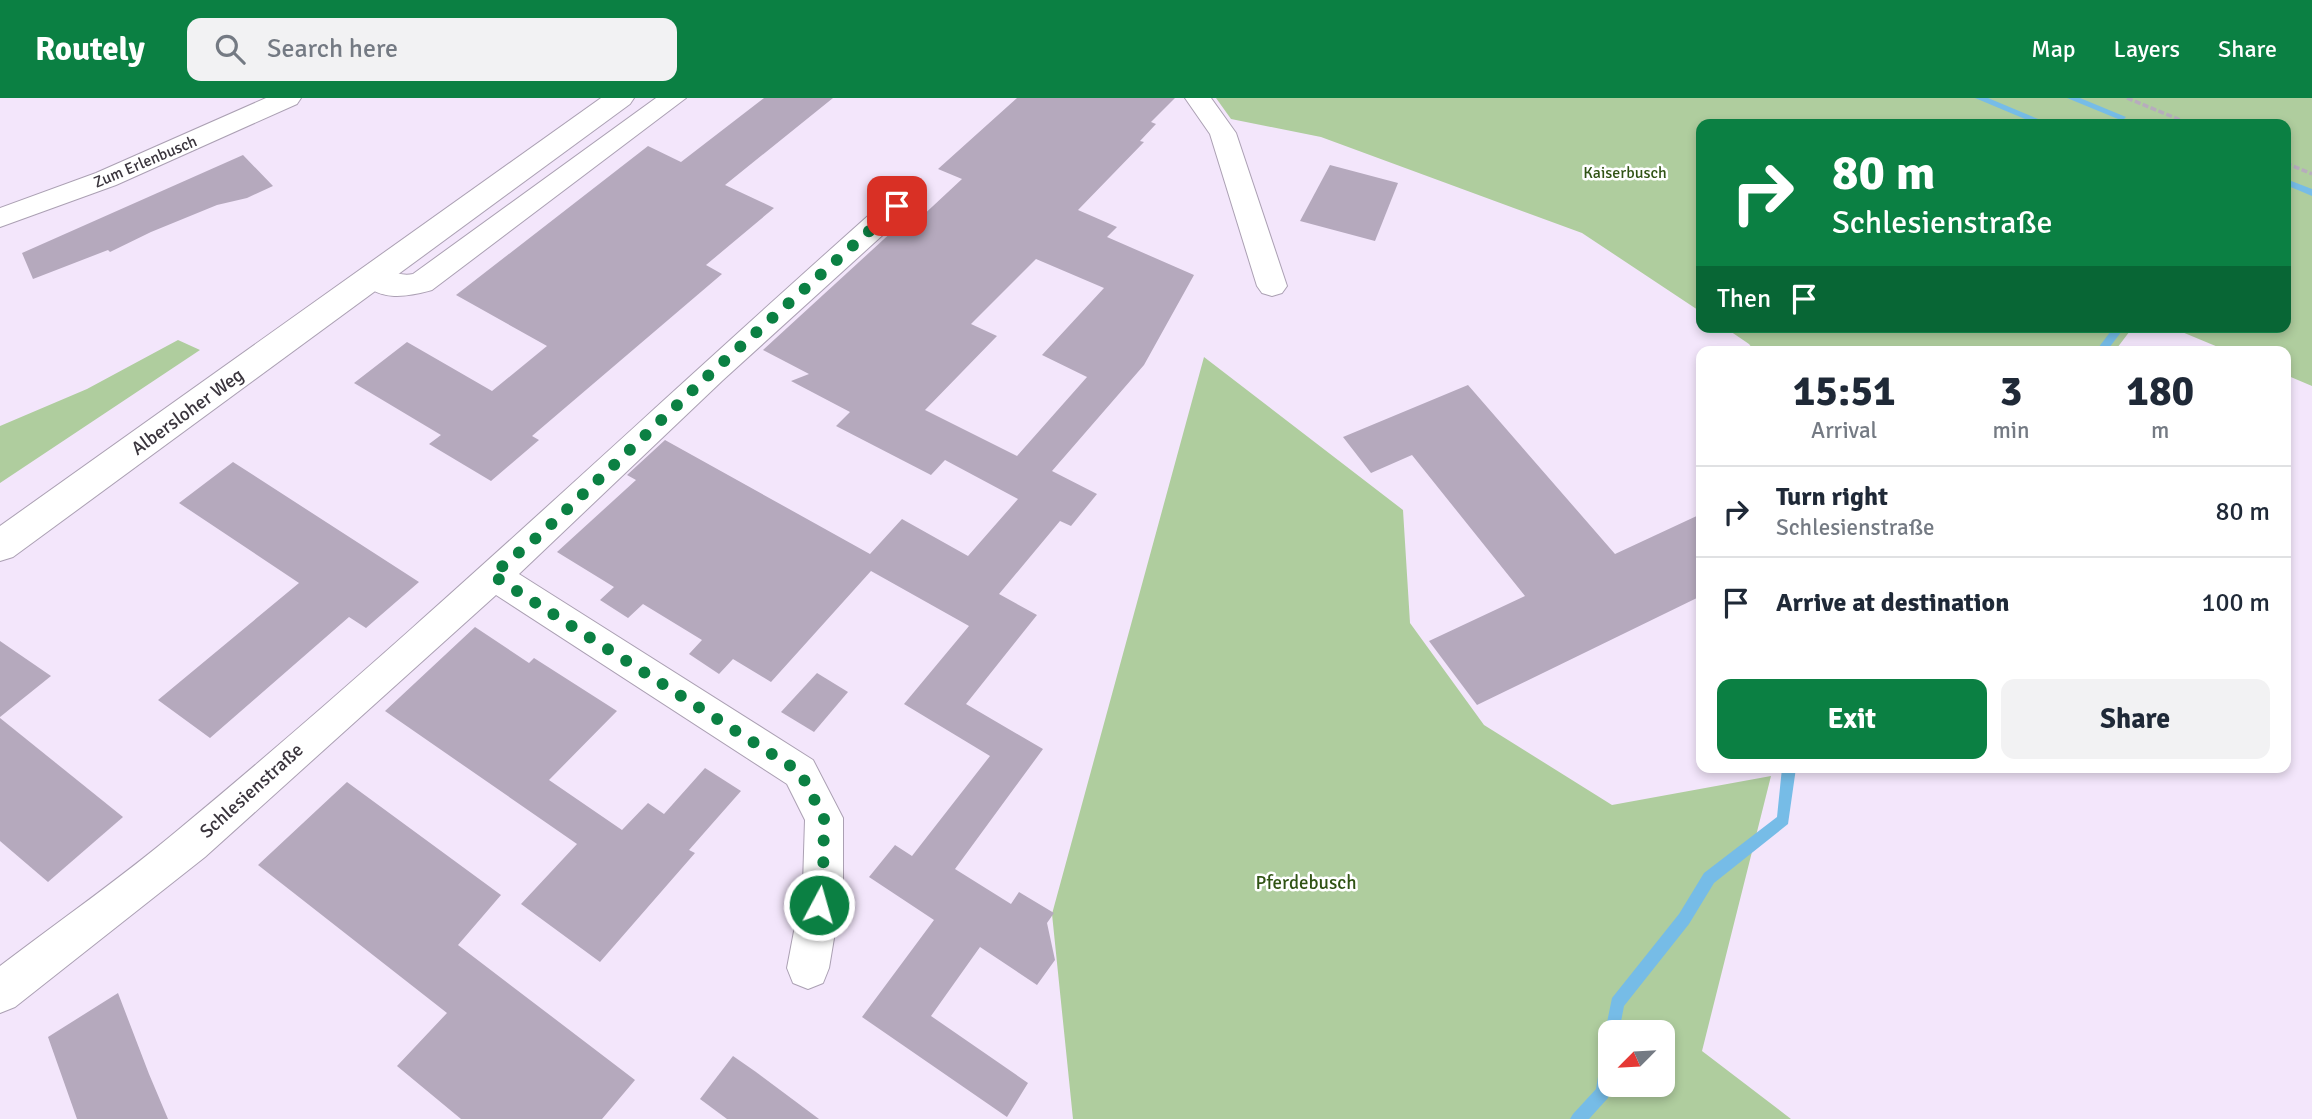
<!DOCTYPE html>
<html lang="en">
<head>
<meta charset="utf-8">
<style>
  body { margin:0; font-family:Signika,sans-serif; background:#f2f2f3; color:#1f2937; height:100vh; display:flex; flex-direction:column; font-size:26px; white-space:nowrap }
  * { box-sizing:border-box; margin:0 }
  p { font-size:23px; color:#747a83 }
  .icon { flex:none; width:38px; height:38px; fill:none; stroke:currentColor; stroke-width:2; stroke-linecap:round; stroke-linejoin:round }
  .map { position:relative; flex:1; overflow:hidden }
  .drawer { position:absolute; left:1696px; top:248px; width:595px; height:427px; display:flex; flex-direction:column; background:#fff; border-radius:14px; box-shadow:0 4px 10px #0003 }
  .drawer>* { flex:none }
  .guide { position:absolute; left:1696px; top:21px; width:595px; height:214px; border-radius:14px; box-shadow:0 4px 10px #0003; background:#0b8043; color:#fff; overflow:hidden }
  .needle { width:46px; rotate:246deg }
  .fabs { position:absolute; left:1598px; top:922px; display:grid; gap:14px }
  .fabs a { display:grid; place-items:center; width:77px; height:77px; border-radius:14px; background:#fff; box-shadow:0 4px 10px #0003; font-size:35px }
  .pin { position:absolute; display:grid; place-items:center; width:60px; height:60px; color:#fff; margin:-30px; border-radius:14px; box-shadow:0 4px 10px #0006 }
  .me { position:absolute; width:77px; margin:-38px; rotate:6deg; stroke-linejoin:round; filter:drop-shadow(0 0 5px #0008) }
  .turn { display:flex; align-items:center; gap:24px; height:147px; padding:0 21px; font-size:32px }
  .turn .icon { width:91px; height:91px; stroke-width:2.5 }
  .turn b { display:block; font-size:49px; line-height:60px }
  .then { display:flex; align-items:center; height:66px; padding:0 21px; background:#0003; gap:14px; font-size:26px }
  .eta { display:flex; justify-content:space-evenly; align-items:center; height:119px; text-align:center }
  .eta b { font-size:42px; font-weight:800; line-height:49px }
  .action { display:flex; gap:14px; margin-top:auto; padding:14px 21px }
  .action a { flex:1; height:80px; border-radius:14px; background:#0b8043; color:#fff; font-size:28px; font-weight:800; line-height:80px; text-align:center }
  .action a+a { background:#f2f2f3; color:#1f2937 }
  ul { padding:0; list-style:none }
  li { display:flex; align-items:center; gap:21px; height:91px; padding:0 21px; border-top:2px solid #e0e1e3 }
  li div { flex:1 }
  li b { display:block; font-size:26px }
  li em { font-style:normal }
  header { display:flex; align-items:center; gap:42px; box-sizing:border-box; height:98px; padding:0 35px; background:#0b8043; color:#fff }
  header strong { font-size:33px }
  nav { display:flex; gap:38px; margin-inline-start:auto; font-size:24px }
  .search { width:490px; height:63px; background:#f2f2f3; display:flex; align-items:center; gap:18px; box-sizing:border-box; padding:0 24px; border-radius:14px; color:#747a83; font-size:26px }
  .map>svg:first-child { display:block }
  .green { fill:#afcd9e; fill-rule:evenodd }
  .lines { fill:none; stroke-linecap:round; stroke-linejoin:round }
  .stream { fill:#76bce7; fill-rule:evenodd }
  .building { fill:#b5a9bd; fill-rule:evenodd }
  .street-casing { stroke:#aba0b3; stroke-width:2 }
  .secondary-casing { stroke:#aba0b3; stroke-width:2 }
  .path { stroke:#b7acbd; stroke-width:3.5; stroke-dasharray:6 2.5; stroke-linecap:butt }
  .street { fill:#fff; fill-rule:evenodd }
  .secondary { fill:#fff; fill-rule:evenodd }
  .route { stroke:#0b8043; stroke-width:12; stroke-dasharray:0 21.6 }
  .labels { text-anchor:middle; stroke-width:5; stroke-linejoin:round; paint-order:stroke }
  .far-street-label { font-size:16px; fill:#3a353d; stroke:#fff }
  .far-park-label { font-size:16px; fill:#305314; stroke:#fff }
  .street-label { font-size:19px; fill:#3a353d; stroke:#fff }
  .park-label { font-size:19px; fill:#305314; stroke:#fff }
</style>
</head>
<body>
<header>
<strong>Routely</strong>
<div class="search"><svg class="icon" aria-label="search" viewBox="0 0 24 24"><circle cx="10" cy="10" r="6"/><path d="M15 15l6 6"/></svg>Search here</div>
<nav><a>Map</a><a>Layers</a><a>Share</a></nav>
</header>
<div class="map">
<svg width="2312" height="1021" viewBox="0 0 2312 1021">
  <rect width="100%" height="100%" fill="#f3e6fb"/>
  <!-- green -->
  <g class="green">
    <polygon points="1216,0 2312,0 2312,288 2286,277 2286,254 2230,254 2170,229 2286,229 2286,26 1701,26 1701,214 1582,135 1321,39 1231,21"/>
    <polygon points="1724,229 2133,229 2114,254 1755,254 1749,246"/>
    <polygon points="178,242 200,252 0,385 0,328 87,291"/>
    <path d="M1204 259 1403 412 1410 525 1484 627 1612 707 1771 678 1702 953 1791 1021H1073L1052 816ZM1610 934H1662V987H1610Z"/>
  </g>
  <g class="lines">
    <!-- stream -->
    <g class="stream">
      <polygon points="1975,0 1988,0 2050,26 2037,26"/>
      <polygon points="2067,0 2080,0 2126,19 2124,21 2118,21"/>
      <polygon points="2286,81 2312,91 2312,98 2286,87"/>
      <polygon points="2114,229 2125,229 2106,254 2095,254"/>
      <polygon points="1782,670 1796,670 1788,726 1714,785 1689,826 1624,908 1619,934 1610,934 1610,987 1612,987 1608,1000 1589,1021 1570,1021 1573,1016 1596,991 1603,948 1605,943 1610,941 1607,939 1605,934 1612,900 1679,816 1704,775 1777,719"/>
    </g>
  </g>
  <!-- building -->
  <g class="building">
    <polygon points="764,0 833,0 725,87 774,110 706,167 722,176 532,338 539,342 491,383 429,346 441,337 354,285 407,244 492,293 547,248 456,197 648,48 681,64"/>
    <path d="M1017 0H1175L1151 24 1156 26 1140 43 1144 44 1078 112 1117 129 1107 139 1194 177 1144 267 1052 373 1097 396 1071 428 1060 423 999 496 1037 517 966 606 1043 651 955 771 1011 806 1019 794 1054 815 1047 825 1055 862 1037 887 980 849 931 918 1028 985 1007 1019 862 919 934 822 869 779 895 747 912 758 990 658 904 606 969 528 871 473 771 584 733 561 719 576 689 556 702 542 643 506 628 520 600 502 614 489 557 454 636 382 627 377 665 342 870 456 902 421 968 458 1018 401 945 362 931 377 836 328 850 314 791 283 809 276 763 252 895 131 904 135 962 81 938 71ZM1036 161 1104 190 1042 257 1087 279 1017 358 925 312 997 238 971 226Z"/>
    <polygon points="243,57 273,88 247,100 217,107 151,134 110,154 108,152 33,181 22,155"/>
    <polygon points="1330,67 1398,85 1375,143 1300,123"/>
    <polygon points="1468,287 1615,456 1701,416 1701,498 1477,607 1429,543 1525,498 1412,357 1371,375 1343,339"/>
    <polygon points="233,364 419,484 366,530 349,519 210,640 158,602 299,485 179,405"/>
    <polygon points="475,529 529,565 534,560 617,613 549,682 622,732 648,705 664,716 705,670 741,693 689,752 695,755 600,864 521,806 577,746 385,613"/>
    <polygon points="0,543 51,578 0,619"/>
    <polygon points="817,575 848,594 814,634 781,614"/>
    <polygon points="0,620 123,719 48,784 0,743"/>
    <polygon points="347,684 501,797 458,847 635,982 602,1021 461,1021 397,968 447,915 258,767"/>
    <polygon points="118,895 149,976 168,1021 77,1021 48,939"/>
    <polygon points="733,958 756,974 819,1021 727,1021 700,1001"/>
  </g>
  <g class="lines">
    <!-- street casing -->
    <g class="street-casing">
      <g id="street">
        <polygon points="266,0 301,0 297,6 116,87 0,129 0,110 96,75"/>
        <path d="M656 0H686L432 192C407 199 375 205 359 178L364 171C383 165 395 180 413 176Z"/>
        <polygon points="1185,0 1211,0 1236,35 1287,188 1282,195 1272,198 1262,195 1257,188 1210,36"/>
        <path d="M897 99 907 101 911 108 907 115 723 282 519 476 813 662 843 720V786L829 870 823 885 808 891 793 885 787 870 803 786 805 722 787 686 496 497 205 759 15 909 0 915V868C59 823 121 780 178 732 422 530 650 311 887 101Z"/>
      </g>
    </g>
    <!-- secondary casing -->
    <g class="secondary-casing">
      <polygon id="secondary" points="601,0 634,0 630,6 13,459 0,463 0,428"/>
    </g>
    <!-- path -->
    <g class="path">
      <polyline points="2127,0 2190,26"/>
      <polyline points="2286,65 2312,76"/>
    </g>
    <!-- street -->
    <use href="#street" class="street"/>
    <!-- secondary -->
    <use href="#secondary" class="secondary"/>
  </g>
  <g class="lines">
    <!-- route -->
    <polyline class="route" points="819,807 823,786 824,720 800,674 492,477 542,435 712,274 897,108"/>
  </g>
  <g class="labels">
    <!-- far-street labels -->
    <g class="far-street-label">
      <text transform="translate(145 63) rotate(-23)" y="6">Zum Erlenbusch</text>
    </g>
    <!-- far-park labels -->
    <g class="far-park-label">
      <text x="1625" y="80">Kaiserbusch</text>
    </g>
    <!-- street labels -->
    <g class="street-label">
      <text transform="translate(187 313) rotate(-36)" y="7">Albersloher Weg</text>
      <text transform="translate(251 692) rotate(-42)" y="7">Schlesienstraße</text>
    </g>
    <!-- park labels -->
    <g class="park-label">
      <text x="1306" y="791">Pferdebusch</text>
    </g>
  </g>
</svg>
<div class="fabs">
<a><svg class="needle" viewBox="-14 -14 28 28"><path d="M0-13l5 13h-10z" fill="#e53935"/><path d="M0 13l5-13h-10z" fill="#747a83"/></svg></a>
</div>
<div class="pin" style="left:897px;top:108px;background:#d93025"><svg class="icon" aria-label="arrive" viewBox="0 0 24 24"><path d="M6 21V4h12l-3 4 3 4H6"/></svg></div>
<svg class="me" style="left:819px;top:807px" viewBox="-20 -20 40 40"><circle r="17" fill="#0b8043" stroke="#fff" stroke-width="3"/><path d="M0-11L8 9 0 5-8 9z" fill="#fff"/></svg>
<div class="guide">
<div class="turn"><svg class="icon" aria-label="right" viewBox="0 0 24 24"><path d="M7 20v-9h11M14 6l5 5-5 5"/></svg><div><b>80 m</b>Schlesienstraße</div></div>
<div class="then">Then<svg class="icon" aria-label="arrive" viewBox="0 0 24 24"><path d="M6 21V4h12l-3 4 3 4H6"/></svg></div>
</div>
<section class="drawer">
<div class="eta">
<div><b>15:51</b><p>Arrival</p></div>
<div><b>3</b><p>min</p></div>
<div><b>180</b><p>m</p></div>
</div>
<ul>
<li><svg class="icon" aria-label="right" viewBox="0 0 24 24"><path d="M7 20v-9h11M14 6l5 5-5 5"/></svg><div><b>Turn right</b><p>Schlesienstraße</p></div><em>80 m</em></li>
<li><svg class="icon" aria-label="arrive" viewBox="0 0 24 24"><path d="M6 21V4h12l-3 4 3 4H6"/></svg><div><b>Arrive at destination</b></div><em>100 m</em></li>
</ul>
<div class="action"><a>Exit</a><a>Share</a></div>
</section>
</div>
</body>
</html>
